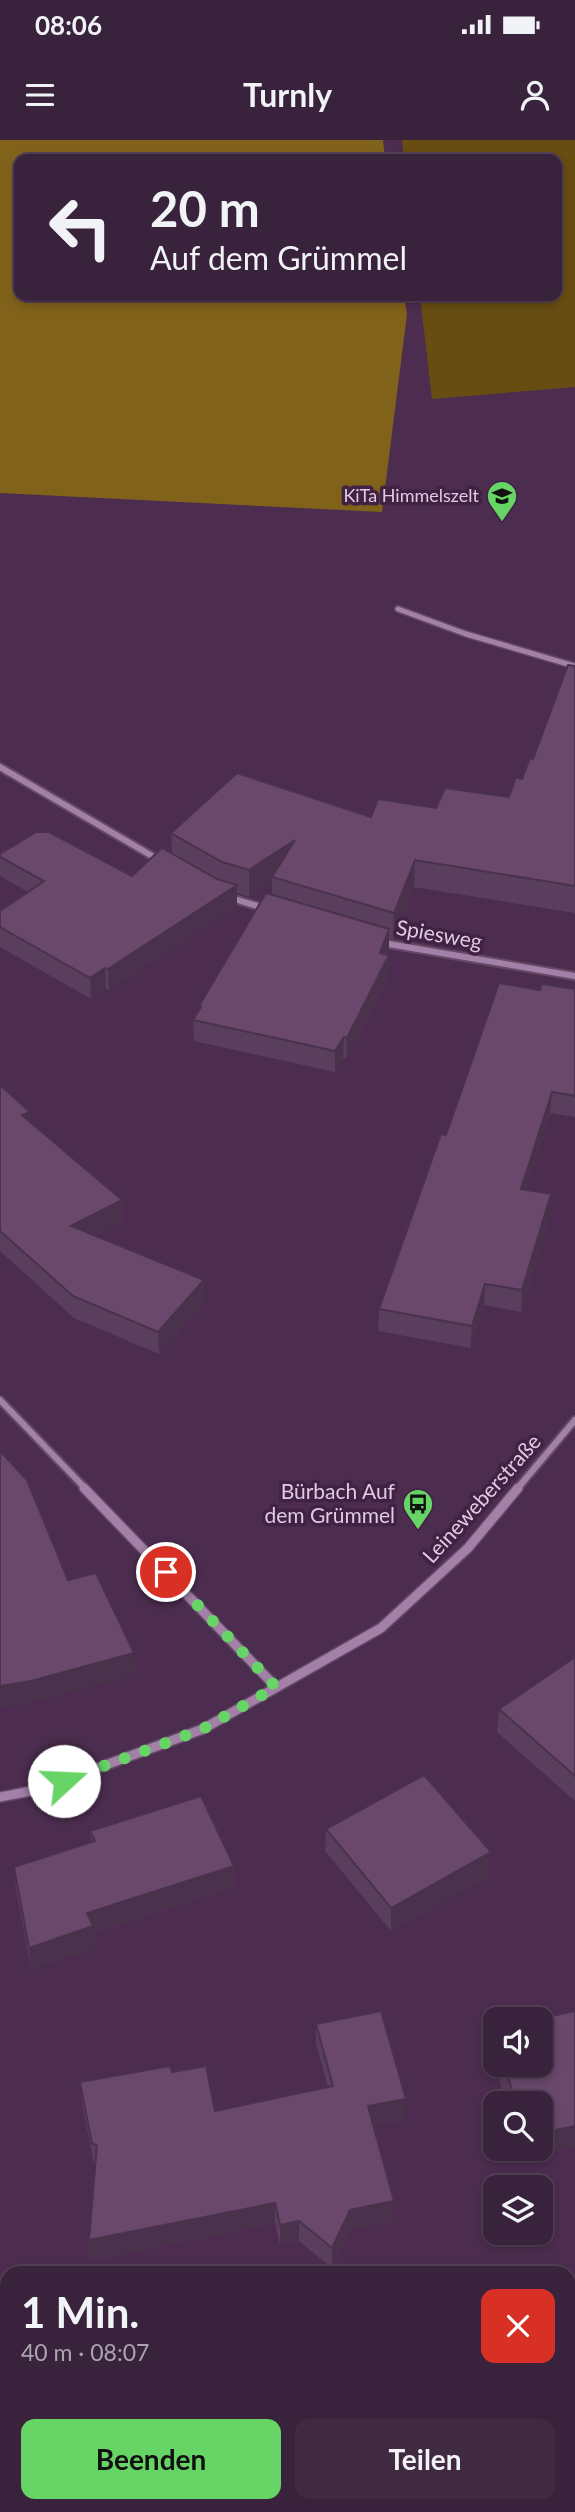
<!DOCTYPE html>
<html lang="de">
<head>
<meta charset="utf-8">
<style>
  body { margin:0; font-family:Lato,sans-serif; background:#402a42; color:#f1f3f6; height:100vh; display:flex; flex-direction:column; font-size:26px; white-space:nowrap }
  * { box-sizing:border-box; margin:0 }
  p { font-size:23px; color:#aba4af }
  .icon { flex:none; width:38px; height:38px; fill:none; stroke:currentColor; stroke-width:2; stroke-linecap:round; stroke-linejoin:round }
  .map { position:relative; flex:1; overflow:hidden }
  .panel { position:absolute; left:0px; top:2126px; width:576px; height:247px; display:flex; flex-direction:column; background:#39223b; border-radius:21px 21px 0 0; box-shadow:0 4px 10px #0003,0 0 0 2px #533f55 }
  .panel>* { flex:none }
  .guide { position:absolute; left:14px; top:14px; width:548px; height:147px; border-radius:14px; box-shadow:0 4px 10px #0003,0 0 0 2px #533f55; background:#39223b; color:#f1f3f6; overflow:hidden }
  .tools { position:absolute; left:483px; top:1867px; display:grid; gap:14px }
  .tools a { display:grid; place-items:center; width:70px; height:70px; border-radius:14px; background:#39223b; box-shadow:0 4px 10px #0003,0 0 0 2px #533f55; font-size:35px }
  .pin { position:absolute; display:grid; place-items:center; width:60px; height:60px; color:#fff; margin:-30px; border:4px solid #fff; border-radius:50%; box-shadow:0 2px 7px #0007 }
  .me { position:absolute; width:77px; margin:-38px; rotate:70deg; stroke-linejoin:round; filter:drop-shadow(0 0 5px #0008) }
  .turn { display:flex; align-items:center; gap:24px; height:147px; padding:0 21px; font-size:32px }
  .turn .icon { width:91px; height:91px; stroke-width:2.5 }
  .turn b { display:block; font-size:49px; line-height:60px }
  .round { display:grid; place-items:center; flex:none; width:74px; height:74px; border-radius:14px; background:#402a42 }
  .head { display:flex; align-items:center; justify-content:space-between; height:119px; padding:0 21px }
  h1 { font-size:42px; font-weight:700; line-height:52px }
  .cta { display:flex; gap:14px; margin-top:auto; padding:14px 21px }
  .cta a { flex:1; height:80px; border-radius:14px; background:#67d466; color:#111; font-size:28px; font-weight:700; line-height:80px; text-align:center }
  .cta a+a { background:#402a42; color:#f1f3f6 }
  .status { display:flex; justify-content:space-between; align-items:center; height:49px; padding:0 35px; background:#39223b; direction:ltr }
  .status svg { height:19px; fill:currentColor }
  header { display:flex; justify-content:space-between; align-items:center; height:91px; padding:0 21px; background:#39223b; font-size:32px; font-weight:700 }
  .map>svg:first-child { display:block }
  .green { fill:#674d12 }
  .forest { fill:#81621b }
  .lines { fill:none; stroke-linecap:round; stroke-linejoin:round }
  .minor-far2-casing { stroke:#654a68; stroke-width:8 }
  .minor-far1-casing { stroke:#654a68; stroke-width:10 }
  .minor-casing { stroke:#654a68; stroke-width:12 }
  .minor-far2 { stroke:#a380a7; stroke-width:5 }
  .minor-far1 { stroke:#a380a7; stroke-width:6 }
  .minor { stroke:#a380a7; stroke-width:9 }
  .wall { fill:#5a3e5d }
  .shaded-wall { fill:#4a324c }
  .building { fill:#69486c; stroke:#4a324c; stroke-width:2 }
  .route { stroke:#67d466; stroke-width:12; stroke-dasharray:0 21.6 }
  .labels { text-anchor:middle; stroke-width:7; stroke-linejoin:round; paint-order:stroke }
  .far-poi-label { font-size:18px; fill:#dfcce0; stroke:#412244; text-anchor:end }
  .street-label { font-size:21px; fill:#dfcce0; stroke:#412244 }
  .poi-label { font-size:21px; fill:#dfcce0; stroke:#412244; text-anchor:end }
</style>
</head>
<body>
<div class="status"><b>08:06</b><svg viewBox="0 0 49 12"><path d="M0 12V9h3v3zM5 12V6h3v6zM10 12V3h3v9zM15 12V0h3v12zM26 1h20v11H26zM47 4h2v5h-2z"/></svg></div>
<header><svg class="icon" aria-label="menu" viewBox="0 0 24 24"><path d="M4 6h16M4 12h16M4 18h16"/></svg>Turnly<svg class="icon" aria-label="person" viewBox="0 0 24 24"><circle cx="12" cy="8" r="4"/><path d="M4 21q1-7 8-7t8 7"/></svg></header>
<div class="map">
<svg width="575" height="2372" viewBox="0 0 575 2372">
  <rect width="100%" height="100%" fill="#4c2d4f"/>
  <!-- green -->
  <polygon class="green" points="402,0 575,0 575,247 432,259 420,156 556,156 556,19 404,19"/>
  <!-- forest -->
  <polygon class="forest" points="0,0 383,0 385,19 19,19 19,156 404,156 407,174 382,372 0,353"/>
  <g class="lines">
    <!-- minor-far2 casing -->
    <g class="minor-far2-casing">
      <polyline id="minor-far2" points="398,469 466,494 575,526"/>
    </g>
    <!-- minor-far1 casing -->
    <g class="minor-far1-casing">
      <g id="minor-far1">
        <polyline points="0,627 159,720"/>
        <polyline points="228,757 267,769"/>
        <polyline points="383,803 575,836"/>
        <polyline points="0,1260 86,1349"/>
        <polyline points="517,1349 575,1280"/>
      </g>
    </g>
    <!-- minor casing -->
    <g class="minor-casing">
      <g id="minor">
        <polyline points="84,1348 276,1547"/>
        <polyline points="0,1657 41,1649 203,1589 381,1488 468,1408 518,1348"/>
        <polyline points="569,2172 575,2168"/>
        <polyline points="0,2201 7,2202"/>
      </g>
    </g>
    <!-- minor-far2 -->
    <use href="#minor-far2" class="minor-far2"/>
    <!-- minor-far1 -->
    <use href="#minor-far1" class="minor-far1"/>
    <!-- minor -->
    <use href="#minor" class="minor"/>
  </g>
  <!-- wall -->
  <g class="wall">
    <polygon points="575,526 575,774 574,773 414,747 393,800 389,798 389,810 387,815 389,815 389,836 346,919 343,918 335,932 194,901 193,880 199,871 199,866 272,755 272,741 249,757 237,753 237,765 109,850 106,849 91,859 0,807 0,771 28,752 0,736 0,714 132,736 172,713 171,693 371,677 436,668 509,657 522,639 533,619"/>
    <polygon points="575,849 575,977 550,973 526,1049 550,1075 521,1172 484,1165 470,1208 378,1191 379,1169 446,995 540,850"/>
    <polygon points="0,945 30,972 30,982 122,1060 123,1082 96,1096 205,1163 159,1214 74,1178 0,1111"/>
    <polygon points="575,1517 575,1661 497,1592 499,1569"/>
    <polygon points="326,1689 489,1735 391,1791 325,1711"/>
    <polygon points="90,1691 235,1747 93,1793 94,1808 31,1829 16,1749 14,1727 91,1703"/>
    <polygon points="575,1871 575,2007 537,2015 535,2009 541,2009 541,1964 507,1964 498,1936 499,1925 541,1925 541,1880 533,1880"/>
    <polygon points="316,1884 405,1980 373,1986 393,2081 349,2090 332,2128 299,2101 280,2105 275,2083 90,2120 89,2100 95,2025 94,2024 82,1963 80,1942 172,1932 215,1971 328,1947 316,1904"/>
    <polygon points="550,2366 569,2366 575,2372 552,2372"/>
  </g>
  <!-- shaded-wall -->
  <g class="shaded-wall">
    <polygon points="295,700 272,737 272,741 249,757 249,730"/>
    <polygon points="415,720 414,747 393,800 394,773"/>
    <polygon points="237,745 237,765 109,850 108,829"/>
    <polygon points="389,789 389,810 379,834 380,813"/>
    <polygon points="389,815 389,836 346,919 347,898"/>
    <polygon points="105,828 106,849 91,859 90,838"/>
    <polygon points="344,897 343,918 335,932 335,911"/>
    <polygon points="552,952 550,973 520,1070 521,1049"/>
    <polygon points="30,972 31,994 22,975"/>
    <polygon points="551,1054 550,1075 521,1172 522,1150"/>
    <polygon points="122,1060 123,1082 73,1109 71,1086"/>
    <polygon points="204,1140 205,1163 159,1214 158,1192"/>
    <polygon points="485,1144 484,1165 470,1208 472,1186"/>
    <polygon points="134,1513 135,1535 33,1562 0,1568 0,1546"/>
    <polygon points="491,1712 489,1735 391,1791 391,1768"/>
    <polygon points="234,1726 235,1747 93,1793 94,1808 31,1829 29,1808 87,1773"/>
    <polygon points="527,1956 527,1964 514,1964 515,1959"/>
    <polygon points="406,1959 405,1980 367,1987 368,1966"/>
    <polygon points="575,1986 575,2007 537,2015 538,2009 541,2009 541,1993"/>
    <polygon points="394,2061 393,2081 349,2090 332,2128 332,2108 350,2070"/>
    <polygon points="275,2063 275,2083 90,2120 89,2100"/>
    <polygon points="299,2081 299,2101 280,2105 280,2085"/>
  </g>
  <!-- building -->
  <g class="building">
    <polygon points="568,525 575,526 575,746 415,720 394,773 272,737 295,700 249,730 222,722 171,693 237,633 371,677 378,659 436,668 445,648 509,657 516,637 522,639 530,618 533,619"/>
    <polygon points="36,692 49,692 132,736 162,708 217,739 237,745 108,829 105,828 90,838 0,787 0,771 44,741 0,717 0,714"/>
    <polygon points="266,753 389,789 380,813 389,815 347,898 344,897 335,911 193,880 201,867 199,866"/>
    <polygon points="499,843 540,850 542,844 575,849 575,956 552,952 521,1049 551,1054 522,1150 485,1144 472,1186 379,1169 441,994 446,995"/>
    <polygon points="0,945 30,972 22,975 122,1060 71,1086 204,1140 158,1192 73,1156 0,1091"/>
    <polygon points="0,1311 27,1340 68,1440 96,1433 134,1513 31,1541 0,1546"/>
    <polygon points="575,1517 575,1636 499,1569"/>
    <polygon points="424,1635 491,1712 391,1768 326,1689"/>
    <polygon points="201,1656 234,1726 87,1773 93,1786 29,1808 14,1727 95,1701 90,1691"/>
    <polygon points="381,1871 406,1959 368,1966 394,2061 350,2070 332,2108 299,2081 280,2085 275,2063 89,2100 97,2005 92,2004 80,1942 170,1926 172,1932 206,1926 215,1971 333,1946 316,1884"/>
    <polygon points="575,1871 575,1986 541,1993 541,1964 530,1964 527,1956 515,1959 504,1925 541,1925 541,1880 533,1880"/>
    <polygon points="575,2235 575,2372 560,2372 558,2366 569,2366 569,2236"/>
    <polygon points="66,2366 181,2366 180,2372 65,2372"/>
    <polygon points="294,2366 405,2366 406,2372 294,2372"/>
  </g>
  <g class="lines">
    <!-- route -->
    <polyline class="route" points="64,1641 203,1589 276,1547 166,1432"/>
  </g>
  <!-- icons -->
  <defs>
    <g id="school-pin" transform="scale(1.575)"><path d="M0 17L-7.5 6A9.5 9.5 0 1 1 7.5 6Z" fill="#67d466" stroke="#412244"/><path d="M0-5L7-2L0 1L-7-2ZM-4 1L0 2.5L4 1V4Q0 6-4 4Z" fill="#111"/></g>
    <g id="bus-pin" transform="scale(1.575)"><path d="M0 17L-7.5 6A9.5 9.5 0 1 1 7.5 6Z" fill="#67d466" stroke="#412244"/><path d="M-5-6H5V4H4V6H2V4H-2V6H-4V4H-5ZM-3.5-4V0h7V-4ZM-3.5 1.2v1.5H-2V1.2ZM2 1.2v1.5H3.5V1.2Z" fill="#111"/></g>
  </defs>
  <g fill-rule="evenodd">
    <use href="#school-pin" x="502" y="356"/>
    <use href="#bus-pin" x="418" y="1364"/>
  </g>
  <g class="labels">
    <!-- far-poi labels -->
    <g class="far-poi-label">
      <text x="479" y="362">KiTa Himmelszelt</text>
    </g>
    <!-- street labels -->
    <g class="street-label">
      <text transform="translate(439 795) rotate(10)" y="7">Spiesweg</text>
      <text transform="translate(482 1359) rotate(-48)" y="7">Leineweberstraße</text>
    </g>
    <!-- poi labels -->
    <g class="poi-label">
      <text x="395" y="1359">Bürbach Auf<tspan x="395" dy="24">dem Grümmel</tspan></text>
    </g>
  </g>
</svg>
<div class="tools">
<a><svg class="icon" aria-label="sound" viewBox="0 0 24 24"><path d="M4 9h4l5-4v14l-5-4H4zM17 9q2 3 0 6"/></svg></a>
<a><svg class="icon" aria-label="search" viewBox="0 0 24 24"><circle cx="10" cy="10" r="6"/><path d="M15 15l6 6"/></svg></a>
<a><svg class="icon" aria-label="layers" viewBox="0 0 24 24"><path d="M12 4l9 5-9 5-9-5zM3 14l9 5 9-5"/></svg></a>
</div>
<div class="pin" style="left:166px;top:1432px;background:#d93025"><svg class="icon" aria-label="arrive" viewBox="0 0 24 24"><path d="M6 21V4h12l-3 4 3 4H6"/></svg></div>
<svg class="me" style="left:64px;top:1641px" viewBox="-20 -20 40 40"><circle r="19" fill="#fff"/><path d="M0-13L10 11 0 6-10 11z" fill="#67d466"/></svg>
<div class="guide">
<div class="turn"><svg class="icon" aria-label="left" viewBox="0 0 24 24"><path d="M17 20v-9H6M10 6l-5 5 5 5"/></svg><div><b>20 m</b>Auf dem Grümmel</div></div>
</div>
<section class="panel">
<div class="head"><div><h1>1 Min.</h1><p>40 m · 08:07</p></div><a class="round" style="background:#d93025;color:#fff"><svg class="icon" aria-label="close" viewBox="0 0 24 24"><path d="M6 6l12 12M18 6L6 18"/></svg></a></div>
<div class="cta"><a>Beenden</a><a>Teilen</a></div>
</section>
</div>
</body>
</html>
